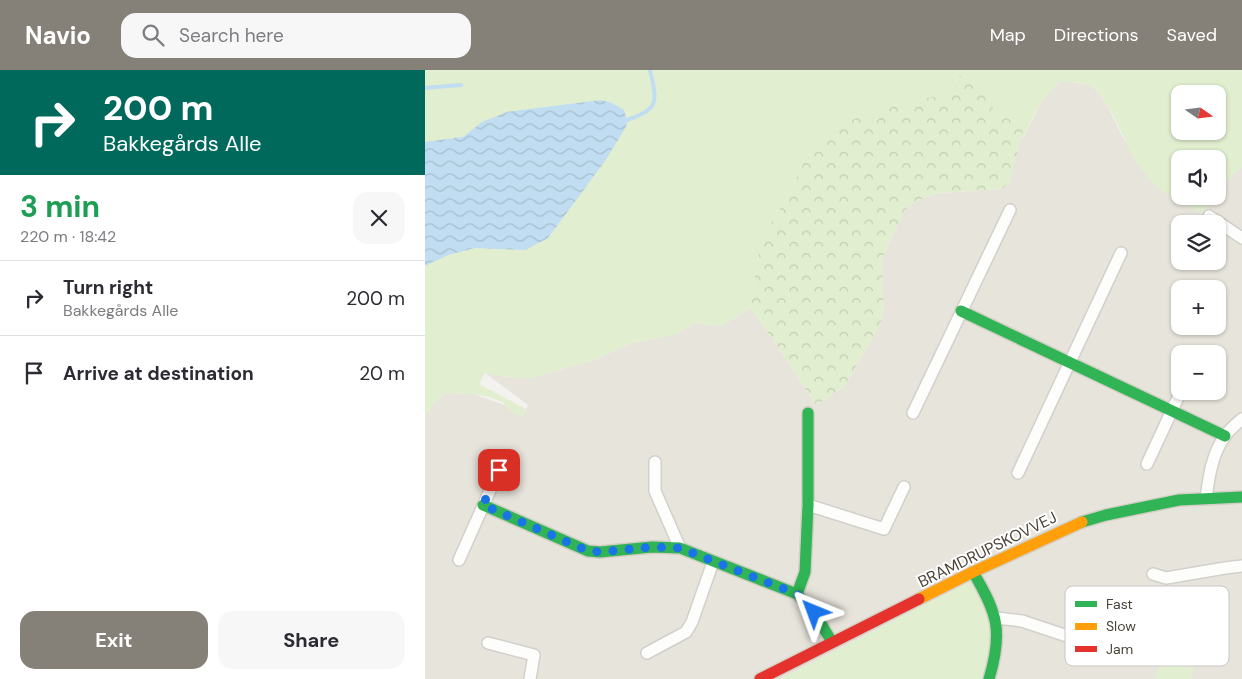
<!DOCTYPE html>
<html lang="en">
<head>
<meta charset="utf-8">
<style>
  body { margin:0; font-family:"DM Sans",sans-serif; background:#f7f7f7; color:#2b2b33; height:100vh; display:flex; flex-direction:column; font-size:19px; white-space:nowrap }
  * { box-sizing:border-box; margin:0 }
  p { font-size:16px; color:#7c7c81 }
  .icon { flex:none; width:28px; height:28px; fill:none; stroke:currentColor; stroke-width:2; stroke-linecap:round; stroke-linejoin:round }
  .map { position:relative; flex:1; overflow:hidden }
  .panel { display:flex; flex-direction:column; background:#fff; width:425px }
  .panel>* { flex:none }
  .banner { background:#00695c; color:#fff; overflow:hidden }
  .needle { width:32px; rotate:104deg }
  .fabs { position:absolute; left:746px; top:15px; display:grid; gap:10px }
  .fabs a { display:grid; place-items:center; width:55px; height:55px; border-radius:10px; background:#fff; box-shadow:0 1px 4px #0004; font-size:25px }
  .pin { position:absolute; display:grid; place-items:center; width:42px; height:42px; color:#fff; margin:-21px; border-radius:10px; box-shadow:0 2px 8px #0006 }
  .me { position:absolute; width:55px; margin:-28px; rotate:316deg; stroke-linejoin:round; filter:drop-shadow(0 0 4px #0008) }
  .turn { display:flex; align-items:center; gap:18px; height:105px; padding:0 20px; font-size:22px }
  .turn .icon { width:65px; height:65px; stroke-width:2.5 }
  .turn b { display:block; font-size:35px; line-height:42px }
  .round { display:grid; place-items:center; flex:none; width:52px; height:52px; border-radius:15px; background:#f7f7f7 }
  .head { display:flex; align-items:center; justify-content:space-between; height:85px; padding:0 20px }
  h1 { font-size:30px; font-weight:700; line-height:38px; color:#1e9e55 }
  .cta { display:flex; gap:10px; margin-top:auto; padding:10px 20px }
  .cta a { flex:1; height:58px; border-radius:15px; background:#868178; color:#fff; font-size:20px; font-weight:700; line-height:58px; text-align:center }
  .cta a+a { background:#f7f7f7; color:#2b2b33 }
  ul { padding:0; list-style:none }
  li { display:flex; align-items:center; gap:15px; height:75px; padding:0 20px; border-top:1px solid #e1e1e2 }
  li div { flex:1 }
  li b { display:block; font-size:19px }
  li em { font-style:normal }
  header { display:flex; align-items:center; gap:30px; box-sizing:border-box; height:70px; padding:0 25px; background:#868178; color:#fff }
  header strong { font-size:24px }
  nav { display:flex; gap:28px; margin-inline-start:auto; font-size:18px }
  .search { width:350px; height:45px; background:#f7f7f7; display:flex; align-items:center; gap:12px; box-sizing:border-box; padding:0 18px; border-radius:15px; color:#7c7c81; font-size:19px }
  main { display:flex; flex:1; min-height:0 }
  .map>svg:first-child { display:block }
  .residential { fill:#e7e4dc; fill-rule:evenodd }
  .grass { fill:#e1eecf; fill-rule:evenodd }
  .forest { fill:url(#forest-crowns) }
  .water { fill:url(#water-waves) }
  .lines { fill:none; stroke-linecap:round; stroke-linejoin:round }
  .stream { stroke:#c0ddf1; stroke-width:4 }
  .street-casing { stroke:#d2d0cb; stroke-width:14 }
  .fast-casing { stroke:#d3cfc5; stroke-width:14 }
  .slow-casing { stroke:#d3cfc5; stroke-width:14 }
  .jam-casing { stroke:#d3cfc5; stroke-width:14 }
  .street { stroke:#fdfdfc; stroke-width:11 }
  .fast { stroke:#30b455; stroke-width:11 }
  .slow { stroke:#ff9f0a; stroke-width:11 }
  .jam { stroke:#e5322d; stroke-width:11 }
  .route { stroke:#1a73e8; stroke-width:9; stroke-dasharray:0 16.2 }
  .labels { text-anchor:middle; stroke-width:4; stroke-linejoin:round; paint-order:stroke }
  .street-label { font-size:16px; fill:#4b4439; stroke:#fff }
  .key { fill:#fff; stroke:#c9c7c4; stroke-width:1 }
  .key-label { font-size:14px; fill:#4b4439 }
</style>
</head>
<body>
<header>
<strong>Navio</strong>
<div class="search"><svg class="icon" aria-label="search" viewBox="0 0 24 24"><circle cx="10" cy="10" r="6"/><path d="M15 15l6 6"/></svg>Search here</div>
<nav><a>Map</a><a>Directions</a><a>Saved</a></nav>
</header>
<main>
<section class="panel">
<div class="banner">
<div class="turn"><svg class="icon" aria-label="right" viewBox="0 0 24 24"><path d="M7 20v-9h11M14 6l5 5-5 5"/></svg><div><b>200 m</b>Bakkegårds Alle</div></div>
</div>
<div class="head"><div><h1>3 min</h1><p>220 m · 18:42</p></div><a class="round"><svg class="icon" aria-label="close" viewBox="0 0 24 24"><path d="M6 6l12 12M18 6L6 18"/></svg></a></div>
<ul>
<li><svg class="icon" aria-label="right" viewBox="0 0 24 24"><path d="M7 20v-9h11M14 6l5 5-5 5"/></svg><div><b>Turn right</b><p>Bakkegårds Alle</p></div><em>200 m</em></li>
<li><svg class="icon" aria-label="arrive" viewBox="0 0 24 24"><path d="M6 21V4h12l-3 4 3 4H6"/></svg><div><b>Arrive at destination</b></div><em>20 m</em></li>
</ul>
<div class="cta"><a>Exit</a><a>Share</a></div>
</section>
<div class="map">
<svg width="817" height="609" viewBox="0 0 817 609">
  <defs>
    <pattern id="forest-crowns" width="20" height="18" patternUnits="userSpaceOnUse" patternTransform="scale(1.25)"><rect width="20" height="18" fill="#e1eecf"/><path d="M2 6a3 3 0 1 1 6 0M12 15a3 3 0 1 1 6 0" fill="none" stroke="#c3cdb2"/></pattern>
    <pattern id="water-waves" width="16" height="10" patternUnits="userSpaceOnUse" patternTransform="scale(1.25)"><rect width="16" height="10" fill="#c0ddf1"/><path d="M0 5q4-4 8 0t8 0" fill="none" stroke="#a6bfcf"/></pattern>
  </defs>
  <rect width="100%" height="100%" fill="#f4f2ee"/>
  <!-- residential -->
  <path class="residential" d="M634 12H647L666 15 674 23 683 37 698 68 728 113 778 143 790 126H792L794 119 817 96V609H0V347L10 332 21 323 48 324 100 342 103 335 60 303 88 308H107L169 290 207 273 252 264 270 253 297 256 325 238 349 271 391 335 419 317 455 255 459 239 456 191 480 140 489 132 514 123 577 119 584 113 596 66 598 68 618 29ZM755 154H792V191H755ZM755 219H792V256H755ZM755 284H792V321H755Z"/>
  <!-- grass -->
  <g class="grass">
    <path d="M0 0H817V96L793 122 792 89H755V126H790L778 144C761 134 739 126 726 111 721 105 716 99 712 93 700 75 682 22 664 15 655 11 644 12 634 12 615 31 609 44 598 68L596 66 600 53 572 46 533 8 528 16 518 25 482 31 417 53 383 79 365 123 344 157 335 176 325 238 297 256 270 253 252 264 207 273 169 290 107 308H88L60 303 54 314 101 339 98 347 87 342 77 332 64 327 48 324 21 323 10 332 0 347ZM755 24H792V61H755Z"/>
    <path d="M545 511C553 526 563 541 565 558 568 574 563 593 560 609H355Z"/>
    <polygon points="759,523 792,534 766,609 729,609"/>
  </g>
  <!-- forest -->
  <path class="forest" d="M536 5C562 2 562 30 572 46L600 53 585 112 577 119 514 123 489 132 480 140 456 191 459 239 455 255 419 317 391 335 349 271 325 238 335 176 344 157 365 123 383 79 417 53 482 31 518 25 528 16Z"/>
  <!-- water -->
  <polygon class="water" points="176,30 187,33 199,40 202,50 201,57 180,91 123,168 100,180 50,178 23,185 0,196 0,72 38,67 57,52 82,42"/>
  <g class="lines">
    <!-- stream -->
    <g class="stream">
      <polyline points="0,18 36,15"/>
      <path d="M202 50C235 39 232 31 225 0"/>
    </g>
    <!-- street casing -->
    <g class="street-casing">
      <g id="street">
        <polyline points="784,146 817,168"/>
        <polyline points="488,343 585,140"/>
        <polyline points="230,392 230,421 255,478"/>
        <polyline points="722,394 756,321"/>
        <polyline points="593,403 696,183"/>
        <path d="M781 428C784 406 787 384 800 366 804 360 811 354 817 349"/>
        <polyline points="383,435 459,459 479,417"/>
        <polyline points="34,490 74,400"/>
        <polyline points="728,504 741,508 800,498 817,496"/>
        <polyline points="572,548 597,551 678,578"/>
        <polyline points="63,573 109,585 105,609"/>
        <polyline points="222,583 261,562 267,552 288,492"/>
      </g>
    </g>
    <!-- fast casing -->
    <g class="fast-casing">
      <g id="fast">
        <polyline points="536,241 800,366"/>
        <polyline points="58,435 163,481 175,482 227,477 255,478 372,524 389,542 407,572"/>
        <polyline points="657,452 681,445 754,430 817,427"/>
        <path d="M548 502C573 544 578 562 564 609"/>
        <polyline points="372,524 380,502 383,435 383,343"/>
      </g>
    </g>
    <!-- slow casing -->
    <g class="slow-casing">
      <polyline id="slow" points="494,529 548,502 657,452"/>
    </g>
    <!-- jam casing -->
    <g class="jam-casing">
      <polyline id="jam" points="335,609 494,529"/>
    </g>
    <!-- street -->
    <use href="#street" class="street"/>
    <!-- fast -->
    <use href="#fast" class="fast"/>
    <!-- slow -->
    <use href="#slow" class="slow"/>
    <!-- jam -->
    <use href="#jam" class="jam"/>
  </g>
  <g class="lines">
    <!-- route -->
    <polyline class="route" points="74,400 58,435 163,481 176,482 227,477 255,478 372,524 389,542"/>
  </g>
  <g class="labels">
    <!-- street labels -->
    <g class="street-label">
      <text transform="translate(562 479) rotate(-26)" y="6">BRAMDRUPSKOVVEJ</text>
    </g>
  </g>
  <!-- legend -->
  <rect x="640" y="516" width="164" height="80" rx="8" class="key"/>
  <rect x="650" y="531" width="22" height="6" fill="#30b455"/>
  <rect x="650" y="553" width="22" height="7" fill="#ff9f0a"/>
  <rect x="650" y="576" width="22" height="6" fill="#e5322d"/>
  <g class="key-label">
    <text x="681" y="539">Fast</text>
    <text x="681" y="561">Slow</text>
    <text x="681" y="584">Jam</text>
  </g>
</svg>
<div class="fabs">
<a><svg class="needle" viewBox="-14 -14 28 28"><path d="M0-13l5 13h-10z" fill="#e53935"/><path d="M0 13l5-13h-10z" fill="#7c7c81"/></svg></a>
<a><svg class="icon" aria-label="sound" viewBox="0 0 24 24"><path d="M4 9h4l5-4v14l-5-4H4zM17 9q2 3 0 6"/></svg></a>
<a><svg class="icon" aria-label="layers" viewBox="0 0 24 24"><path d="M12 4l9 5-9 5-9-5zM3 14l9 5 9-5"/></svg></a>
<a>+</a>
<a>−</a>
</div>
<div class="pin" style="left:74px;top:400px;background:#d93025"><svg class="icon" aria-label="arrive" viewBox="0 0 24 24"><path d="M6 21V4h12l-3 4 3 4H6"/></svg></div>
<svg class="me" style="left:389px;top:542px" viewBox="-20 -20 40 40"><path d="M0-17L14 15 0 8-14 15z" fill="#1a73e8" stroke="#fff" stroke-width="4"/></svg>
</div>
</main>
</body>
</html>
